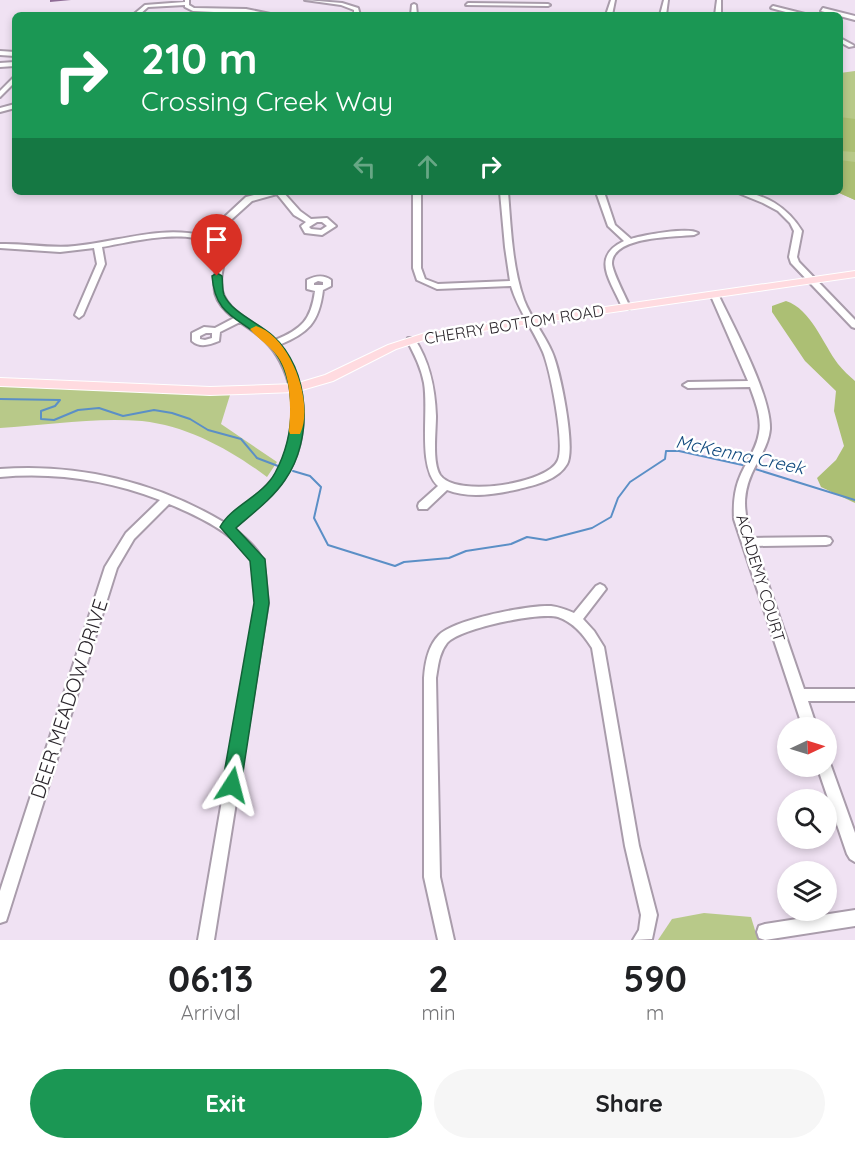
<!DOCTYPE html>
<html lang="en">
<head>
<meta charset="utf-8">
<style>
  body { margin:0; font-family:Quicksand,sans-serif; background:#f6f6f6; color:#202124; height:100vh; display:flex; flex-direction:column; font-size:22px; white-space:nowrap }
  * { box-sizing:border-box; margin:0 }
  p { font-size:20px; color:#757577 }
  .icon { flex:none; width:33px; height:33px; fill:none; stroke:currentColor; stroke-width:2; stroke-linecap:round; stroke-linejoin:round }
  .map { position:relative; height:940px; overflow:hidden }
  .sheet { display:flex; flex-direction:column; background:#fff; flex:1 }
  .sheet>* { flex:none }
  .top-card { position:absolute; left:12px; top:12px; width:831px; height:183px; border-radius:9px; box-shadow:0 3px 9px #0003; background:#1b9754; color:#fff; overflow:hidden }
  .needle { width:39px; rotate:86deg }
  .buttons { position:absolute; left:777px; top:717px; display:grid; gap:12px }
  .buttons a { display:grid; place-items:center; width:60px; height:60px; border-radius:50%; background:#fff; box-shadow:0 3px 9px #0003; font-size:30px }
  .pin { position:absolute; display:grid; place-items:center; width:51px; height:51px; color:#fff; margin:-62px -26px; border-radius:50% 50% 50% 0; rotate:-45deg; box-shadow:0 0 6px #0007 }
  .pin .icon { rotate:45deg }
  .me { position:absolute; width:66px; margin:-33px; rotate:9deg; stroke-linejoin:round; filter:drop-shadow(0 0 4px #0008) }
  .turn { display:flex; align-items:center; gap:21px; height:126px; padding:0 30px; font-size:27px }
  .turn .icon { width:78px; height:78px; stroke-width:2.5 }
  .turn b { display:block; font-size:42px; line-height:51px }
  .lanes { display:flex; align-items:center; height:57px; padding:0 30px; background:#0003; justify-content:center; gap:30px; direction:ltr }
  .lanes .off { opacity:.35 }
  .eta { display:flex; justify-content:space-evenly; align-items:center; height:102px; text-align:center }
  .eta b { font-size:36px; font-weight:700; line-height:42px }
  .primary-button { display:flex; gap:12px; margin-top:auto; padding:12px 30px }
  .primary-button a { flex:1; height:69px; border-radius:36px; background:#1b9754; color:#fff; font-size:24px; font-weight:700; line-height:69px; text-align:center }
  .primary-button a+a { background:#f6f6f6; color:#202124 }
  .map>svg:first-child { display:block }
  .green { fill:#b8c989 }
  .forest { fill:#acbf74 }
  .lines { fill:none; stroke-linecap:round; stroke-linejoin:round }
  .stream { stroke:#5b8fc6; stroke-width:2 }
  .minor-casing { stroke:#a99cab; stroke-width:4 }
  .major-casing { stroke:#fff; stroke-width:2 }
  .minor { fill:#fff; fill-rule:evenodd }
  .major { fill:#ffdbe0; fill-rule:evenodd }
  .shaded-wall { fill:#8f6c96 }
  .route { fill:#1b9754; stroke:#126237; stroke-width:1.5 }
  .slow { fill:#f59e0b }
  .labels { text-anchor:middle; stroke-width:5; stroke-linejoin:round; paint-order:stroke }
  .street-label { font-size:16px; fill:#2a252b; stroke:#fff }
  .water-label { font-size:18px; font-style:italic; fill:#114a7e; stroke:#fff }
  .near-street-label { font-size:20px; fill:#2a252b; stroke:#fff }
</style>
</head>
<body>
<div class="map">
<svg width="855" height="940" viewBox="0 0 855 940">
  <rect width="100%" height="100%" fill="#f0e2f3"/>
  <!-- green -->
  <g class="green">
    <polygon points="855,71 855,200 837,192 840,192 840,73"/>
    <path d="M0 384 230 395 221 424 277 462 267 477C231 450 188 426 142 421 96 417 46 425 0 428Z"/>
    <polygon points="704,913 751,917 758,940 658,940 672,919"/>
  </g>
  <!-- forest -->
  <g class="forest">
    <polygon points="840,117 855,119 855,152 840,151"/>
    <polygon points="840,160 855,162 855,200 837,192 840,192"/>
    <path d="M786 301C811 309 823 344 838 364 843 370 849 376 855 381V503L821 487 817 478 836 460 844 446 834 411 836 391 805 361 772 312V306Z"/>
  </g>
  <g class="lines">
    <!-- stream -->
    <g class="stream">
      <polyline points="0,399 60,400 55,406 41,411 41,419 54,420 78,410 99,408 123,416 154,410 172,413 190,419 208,430 241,439 257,458 278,466"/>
      <polyline points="752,468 855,500"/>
      <polyline points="293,471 310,476 321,487 314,518 328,545 395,566 404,562 449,558 466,551 511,544 527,537 546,540 592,528 611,517 618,498 630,482 665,459 666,451 679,451 747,466"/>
    </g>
    <!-- minor casing -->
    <g class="minor-casing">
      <g id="minor">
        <polygon points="185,0 189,0 189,5 194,8 246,9 275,15 193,11 185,7 185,5 148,7 139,15 133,15 145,5 185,2"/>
        <polygon points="305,0 342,3 358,8 360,15 354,15 354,10 341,5"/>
        <polygon points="611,0 615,0 612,15 606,15"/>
        <polygon points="664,0 668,0 666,15 660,15"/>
        <polygon points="717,0 721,0 721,15 715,15"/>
        <polygon points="468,3 548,4 550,5 548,6 466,5"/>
        <polygon points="414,4 416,5 417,15 411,15 412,5"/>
        <polygon points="773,6 805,14 806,15 797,15 771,8"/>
        <polygon points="823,8 855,16 855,20 821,11"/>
        <polygon points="840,38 853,45 854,46 849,47 840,42"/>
        <polygon points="0,51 15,52 15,56 0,55"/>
        <polygon points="15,62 15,66 0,67 0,63"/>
        <polygon points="15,76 15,82 0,97 0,91"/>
        <polygon points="15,104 15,108 0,112 0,108"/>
        <path d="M267 192H283L300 211 311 219 327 218 336 226 322 235 305 233 301 226 306 222 294 215 277 194 252 201 211 238 226 250C225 261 221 272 221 283 221 312 258 322 275 340 302 329 311 320 315 291L307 289V280C315 276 323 274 331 280V286L323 290C319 323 308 333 279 345 309 382 311 441 283 480 270 499 250 513 233 528 269 556 263 561 268 603L214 940H198L256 603C255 590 258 572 251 560 237 534 196 515 169 504L134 539 117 568 8 915 6 921 0 923V891L105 567 126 533 160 500C108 480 55 472 0 477V469C78 463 157 482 225 523 242 508 262 494 276 475 299 442 298 390 277 356 268 341 254 331 240 322L220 332 219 341C209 345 200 348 192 341V333L204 327 215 328 234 318C205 295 216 282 218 251 214 248 211 244 207 242 182 229 129 242 102 247L105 264 83 315 79 318 75 315 97 264 94 248 60 252 0 248V244C25 243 50 249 75 246 118 242 161 225 204 236L246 197ZM317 222H322L327 226 321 230 311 229 309 227ZM318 281 323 282V285H314V283ZM206 333H212V338L205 340 200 339V336Z"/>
        <path d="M413 192H421V268L425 279 438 284 510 281 505 247 500 192H508C511 228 512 266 524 300 531 318 544 334 552 352 560 370 576 448 567 464 558 480 535 485 519 489 497 494 469 499 447 490L427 509H419L418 506 419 503 438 486C417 467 429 412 424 383 421 367 414 354 407 340L408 338H414C430 362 435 388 436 416 436 432 432 462 440 475 455 498 549 484 558 460 565 443 550 369 543 352 533 329 518 310 511 286L437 289 417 280 413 268Z"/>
        <path d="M596 192H604L615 225 631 239C644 235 688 227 698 233L694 235C675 237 611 236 612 264 613 273 626 298 630 307L629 309H623L622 307C611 281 590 257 624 241L608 226Z"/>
        <path d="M736 192C764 192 788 208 802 231L797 257 799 262 855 320V328L852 327 791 263 789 257 794 231 790 223 778 211 763 203Z"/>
        <path d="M715 293 719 296C734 328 771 395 770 429 769 441 763 452 757 463 742 490 742 509 752 538L826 537 830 538 832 541 830 544 826 545 755 546 804 689H855V701H808L817 728H803L734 519C733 500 735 485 744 468 750 457 757 446 759 433 762 418 755 401 750 387L688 388 683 385 688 382 748 381 711 296Z"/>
        <path d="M600 584 604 586 606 589 583 619 594 631 604 647 639 846 657 915 652 939 633 940 639 930 641 915 625 846 592 648C584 635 573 622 558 617 539 612 460 628 447 643 439 653 438 666 436 678L440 877 454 940H438L424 877V678C425 663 428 646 439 635 455 619 529 605 551 606 559 607 567 610 574 613L596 586Z"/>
        <polygon points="826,760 829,761 831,766 855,833 855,862 850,859 847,854 817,766 826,766"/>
        <polygon points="855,910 855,926 765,940 759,938 757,932 759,926 765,924"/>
      </g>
    </g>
    <!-- major casing -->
    <g class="major-casing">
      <polygon id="major" points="855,271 855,277 427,339 396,349 333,381 295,392 210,395 0,386 0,378 210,387 295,384 325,375 388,345 425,333"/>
    </g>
    <!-- minor -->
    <use href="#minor" class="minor"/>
    <!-- major -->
    <use href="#major" class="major"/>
  </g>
  <!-- shaded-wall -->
  <polygon class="shaded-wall" points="50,0 71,0 50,2"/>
  <!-- route -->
  <path class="route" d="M217 273 222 276C223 282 222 290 224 295 232 313 259 323 273 336 310 369 314 439 285 480 273 498 253 513 236 528L265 559 269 603 241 785 238 791 232 794 225 791 222 785 254 603 250 561 220 527C232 505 263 496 275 473 296 434 300 372 264 340 238 317 215 316 212 276Z"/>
  <!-- slow -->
  <path class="slow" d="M256 326C290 336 315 403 300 434H290L289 431C291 407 292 371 274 352 267 344 257 338 250 329Z"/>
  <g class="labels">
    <!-- street labels -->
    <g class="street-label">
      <text transform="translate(514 324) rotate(-9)" y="6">CHERRY BOTTOM ROAD</text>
      <text transform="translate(761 578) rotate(73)" y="6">ACADEMY COURT</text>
    </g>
    <!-- water labels -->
    <g class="water-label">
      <text transform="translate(740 455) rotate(12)" y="6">McKenna Creek</text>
    </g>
    <!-- near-street labels -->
    <g class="near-street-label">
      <text transform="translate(69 699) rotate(-72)" y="7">DEER MEADOW DRIVE</text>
    </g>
  </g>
</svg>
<div class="buttons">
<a><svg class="needle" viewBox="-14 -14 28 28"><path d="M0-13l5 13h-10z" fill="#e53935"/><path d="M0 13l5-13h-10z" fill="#757577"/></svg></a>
<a><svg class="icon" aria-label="search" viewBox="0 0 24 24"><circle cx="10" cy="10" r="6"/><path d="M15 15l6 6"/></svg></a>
<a><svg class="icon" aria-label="layers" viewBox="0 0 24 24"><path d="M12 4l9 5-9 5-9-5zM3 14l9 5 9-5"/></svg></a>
</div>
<div class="pin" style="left:217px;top:276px;background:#d93025"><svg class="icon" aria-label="arrive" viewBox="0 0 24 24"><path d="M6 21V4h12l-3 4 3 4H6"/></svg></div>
<svg class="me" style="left:232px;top:785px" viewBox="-20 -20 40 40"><path d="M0-17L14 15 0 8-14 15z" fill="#1b9754" stroke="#fff" stroke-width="4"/></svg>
<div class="top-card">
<div class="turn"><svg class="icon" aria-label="right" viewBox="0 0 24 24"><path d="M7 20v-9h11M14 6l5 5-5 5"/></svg><div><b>210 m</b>Crossing Creek Way</div></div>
<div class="lanes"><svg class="icon off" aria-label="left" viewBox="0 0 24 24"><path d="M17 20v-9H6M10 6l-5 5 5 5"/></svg><svg class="icon off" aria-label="ahead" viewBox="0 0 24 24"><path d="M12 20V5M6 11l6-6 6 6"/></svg><svg class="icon" aria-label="right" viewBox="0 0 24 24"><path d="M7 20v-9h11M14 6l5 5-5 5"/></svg></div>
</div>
</div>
<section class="sheet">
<div class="eta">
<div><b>06:13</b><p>Arrival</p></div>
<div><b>2</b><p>min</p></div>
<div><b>590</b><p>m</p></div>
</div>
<div class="primary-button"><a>Exit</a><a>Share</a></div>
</section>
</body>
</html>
